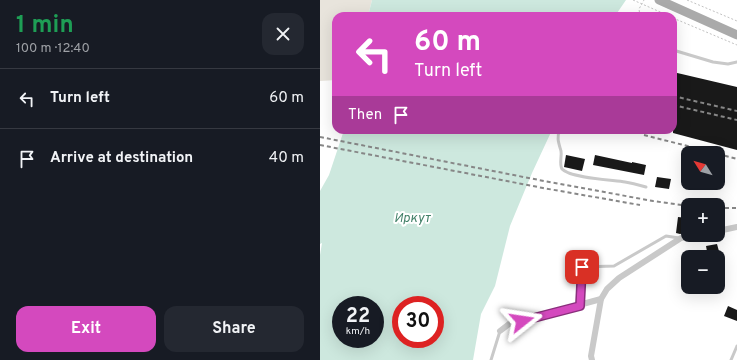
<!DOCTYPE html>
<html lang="en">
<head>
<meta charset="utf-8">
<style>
  body { margin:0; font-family:Overpass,sans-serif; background:#242831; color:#f1f3f6; height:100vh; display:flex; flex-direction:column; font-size:15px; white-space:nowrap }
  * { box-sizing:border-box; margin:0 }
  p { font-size:13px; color:#9ea1a6 }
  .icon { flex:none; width:22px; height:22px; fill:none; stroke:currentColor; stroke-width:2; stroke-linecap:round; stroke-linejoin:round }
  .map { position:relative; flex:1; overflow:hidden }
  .side { display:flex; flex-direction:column; background:#171b24; width:320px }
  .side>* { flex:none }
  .hud { position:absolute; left:12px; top:12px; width:345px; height:122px; border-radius:12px; box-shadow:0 4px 16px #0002; background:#d449be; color:#fff; overflow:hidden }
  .needle { width:26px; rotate:307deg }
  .controls { position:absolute; left:361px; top:146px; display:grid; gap:8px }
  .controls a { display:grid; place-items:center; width:44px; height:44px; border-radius:8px; background:#171b24; box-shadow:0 4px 16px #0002; font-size:20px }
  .speed { position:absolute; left:12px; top:296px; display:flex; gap:8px; font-size:20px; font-weight:700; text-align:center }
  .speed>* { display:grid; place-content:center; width:52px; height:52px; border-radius:50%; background:#171b24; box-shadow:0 4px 16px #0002; line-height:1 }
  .speed small { font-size:10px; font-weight:400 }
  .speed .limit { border:6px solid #d22; background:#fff; color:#111 }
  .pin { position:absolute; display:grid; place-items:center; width:34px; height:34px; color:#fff; margin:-17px; border-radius:8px; box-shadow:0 2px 6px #0006 }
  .me { position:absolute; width:44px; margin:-22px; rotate:75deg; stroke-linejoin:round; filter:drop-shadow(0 0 3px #0008) }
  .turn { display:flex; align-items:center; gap:14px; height:84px; padding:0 16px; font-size:18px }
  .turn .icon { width:52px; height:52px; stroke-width:2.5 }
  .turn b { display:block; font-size:28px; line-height:34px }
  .then { display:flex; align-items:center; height:38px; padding:0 16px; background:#0003; gap:8px; font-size:15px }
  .round { display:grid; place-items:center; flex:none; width:42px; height:42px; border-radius:12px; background:#242831 }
  .head { display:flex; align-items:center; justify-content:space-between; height:68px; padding:0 16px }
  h1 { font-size:24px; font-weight:700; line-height:30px; color:#1e9e55 }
  .primary-button { display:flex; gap:8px; margin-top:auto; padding:8px 16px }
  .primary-button a { flex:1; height:46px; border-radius:12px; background:#d449be; color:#fff; font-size:16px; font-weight:700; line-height:46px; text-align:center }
  .primary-button a+a { background:#242831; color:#f1f3f6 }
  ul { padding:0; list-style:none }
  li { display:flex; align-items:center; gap:12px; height:60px; padding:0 16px; border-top:1px solid #363941 }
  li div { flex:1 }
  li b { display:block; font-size:15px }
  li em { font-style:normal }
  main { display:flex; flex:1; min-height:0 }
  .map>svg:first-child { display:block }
  .green { fill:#e8e4dc }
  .water { fill:#cde8de; fill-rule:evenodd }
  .building { fill:#191919 }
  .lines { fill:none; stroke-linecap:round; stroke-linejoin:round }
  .path { stroke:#c2c2c2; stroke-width:1; stroke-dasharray:2 2; stroke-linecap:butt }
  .lane { stroke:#c9c9c9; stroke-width:3 }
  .street { stroke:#c9c9c9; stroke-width:6 }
  .primary { stroke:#aaa; stroke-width:9 }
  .rail { stroke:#878787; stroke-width:2; stroke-dasharray:4 3; stroke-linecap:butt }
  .path-bridge { stroke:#c2c2c2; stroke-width:1; stroke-dasharray:2 2; stroke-linecap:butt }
  .route-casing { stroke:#8a2f7c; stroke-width:10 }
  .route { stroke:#d449be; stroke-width:7 }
  .labels { text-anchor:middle; stroke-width:4; stroke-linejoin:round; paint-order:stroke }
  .water-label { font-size:13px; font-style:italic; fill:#428068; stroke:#fff }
</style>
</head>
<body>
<main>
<section class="side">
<div class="head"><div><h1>1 min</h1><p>100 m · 12:40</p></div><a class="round"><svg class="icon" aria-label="close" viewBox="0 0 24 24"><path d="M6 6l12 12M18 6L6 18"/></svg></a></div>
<ul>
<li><svg class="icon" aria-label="left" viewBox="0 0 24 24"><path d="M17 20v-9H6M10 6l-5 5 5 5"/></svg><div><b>Turn left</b></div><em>60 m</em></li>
<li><svg class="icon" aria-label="arrive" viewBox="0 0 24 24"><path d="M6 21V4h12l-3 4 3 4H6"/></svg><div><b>Arrive at destination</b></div><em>40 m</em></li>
</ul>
<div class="primary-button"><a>Exit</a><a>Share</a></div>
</section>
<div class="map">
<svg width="417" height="360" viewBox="0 0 417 360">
  <rect width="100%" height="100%" fill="#fff"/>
  <!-- green -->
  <polygon class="green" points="0,0 52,0 48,16 16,16 16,80 0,81"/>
  <!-- water -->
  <g class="water">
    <polygon points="52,0 306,0 295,16 48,16"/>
    <path d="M24 130H232L212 173 190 226 175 286 161 314 153 360H0V255L2 243 0 244V191L9 175ZM21 305H55V339H21ZM81 305H115V339H81Z"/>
  </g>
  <!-- building -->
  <g class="building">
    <polygon points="353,72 417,87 417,150 353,133"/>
    <polygon points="246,155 265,159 262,171 244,167"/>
    <polygon points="275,155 312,163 312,162 326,165 324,175 273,165"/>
    <polygon points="337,177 351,179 349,189 335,187"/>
    <polygon points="358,217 367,218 365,233 360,234 356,233"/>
    <polygon points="397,244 400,255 388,257 386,246"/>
    <polygon points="408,306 417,310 417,321 404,316"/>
  </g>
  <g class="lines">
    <!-- path -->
    <g class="path">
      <polyline points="367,0 417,21"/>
      <polyline points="347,15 349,16"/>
      <polyline points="320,16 319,9 324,0"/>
      <polyline points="353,18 417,45"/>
    </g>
    <!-- lane -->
    <g class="lane">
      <polyline points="353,50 393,62 408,64 417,62"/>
      <path d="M240 130C236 137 239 144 241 151 242 156 239 164 242 169 250 178 292 180 305 182 312 183 319 185 326 187"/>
      <polyline points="260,306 262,267 294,266 346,236 359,238"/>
      <polyline points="171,360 180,331"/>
      <polyline points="411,360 417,346"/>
    </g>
    <!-- street -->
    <g class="street">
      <polyline points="398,231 417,227"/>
      <polyline points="180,331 189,324 281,299"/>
      <polyline points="272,360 271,356 281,299 287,289 299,278 361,238 378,235"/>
    </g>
    <!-- primary -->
    <polyline class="primary" points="339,0 417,35"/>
    <!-- rail -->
    <g class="rail">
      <polyline points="353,96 417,111"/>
      <polyline points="353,105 417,120"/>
      <polyline points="324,135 395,153"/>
      <polyline points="0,137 224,181 333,201 368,206"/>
      <polyline points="0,145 223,188 320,205"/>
      <polyline points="398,154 417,159"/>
      <polyline points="398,208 417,208"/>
    </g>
    <!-- path-bridge -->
    <polyline class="path-bridge" points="313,0 347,15"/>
  </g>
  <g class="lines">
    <!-- route casing -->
    <g class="route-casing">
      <polyline id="route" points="202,321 260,306 262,267"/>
    </g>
    <!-- route -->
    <use href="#route" class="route"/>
  </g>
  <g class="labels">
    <!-- water labels -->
    <g class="water-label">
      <text x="92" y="222">Иркут</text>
    </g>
  </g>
</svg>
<div class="controls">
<a><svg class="needle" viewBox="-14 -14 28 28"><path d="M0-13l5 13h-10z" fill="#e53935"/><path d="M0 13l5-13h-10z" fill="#9ea1a6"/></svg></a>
<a>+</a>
<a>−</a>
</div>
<div class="speed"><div>22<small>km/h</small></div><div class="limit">30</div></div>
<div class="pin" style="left:262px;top:267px;background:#d93025"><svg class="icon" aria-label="arrive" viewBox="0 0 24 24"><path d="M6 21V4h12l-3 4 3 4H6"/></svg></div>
<svg class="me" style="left:202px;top:321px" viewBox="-20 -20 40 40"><path d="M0-17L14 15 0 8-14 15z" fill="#d449be" stroke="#fff" stroke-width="4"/></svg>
<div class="hud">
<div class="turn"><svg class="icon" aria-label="left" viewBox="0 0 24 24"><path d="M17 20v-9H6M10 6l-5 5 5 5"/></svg><div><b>60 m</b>Turn left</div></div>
<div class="then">Then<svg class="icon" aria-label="arrive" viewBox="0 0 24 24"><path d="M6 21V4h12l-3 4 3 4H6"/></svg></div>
</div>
</div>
</main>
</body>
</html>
